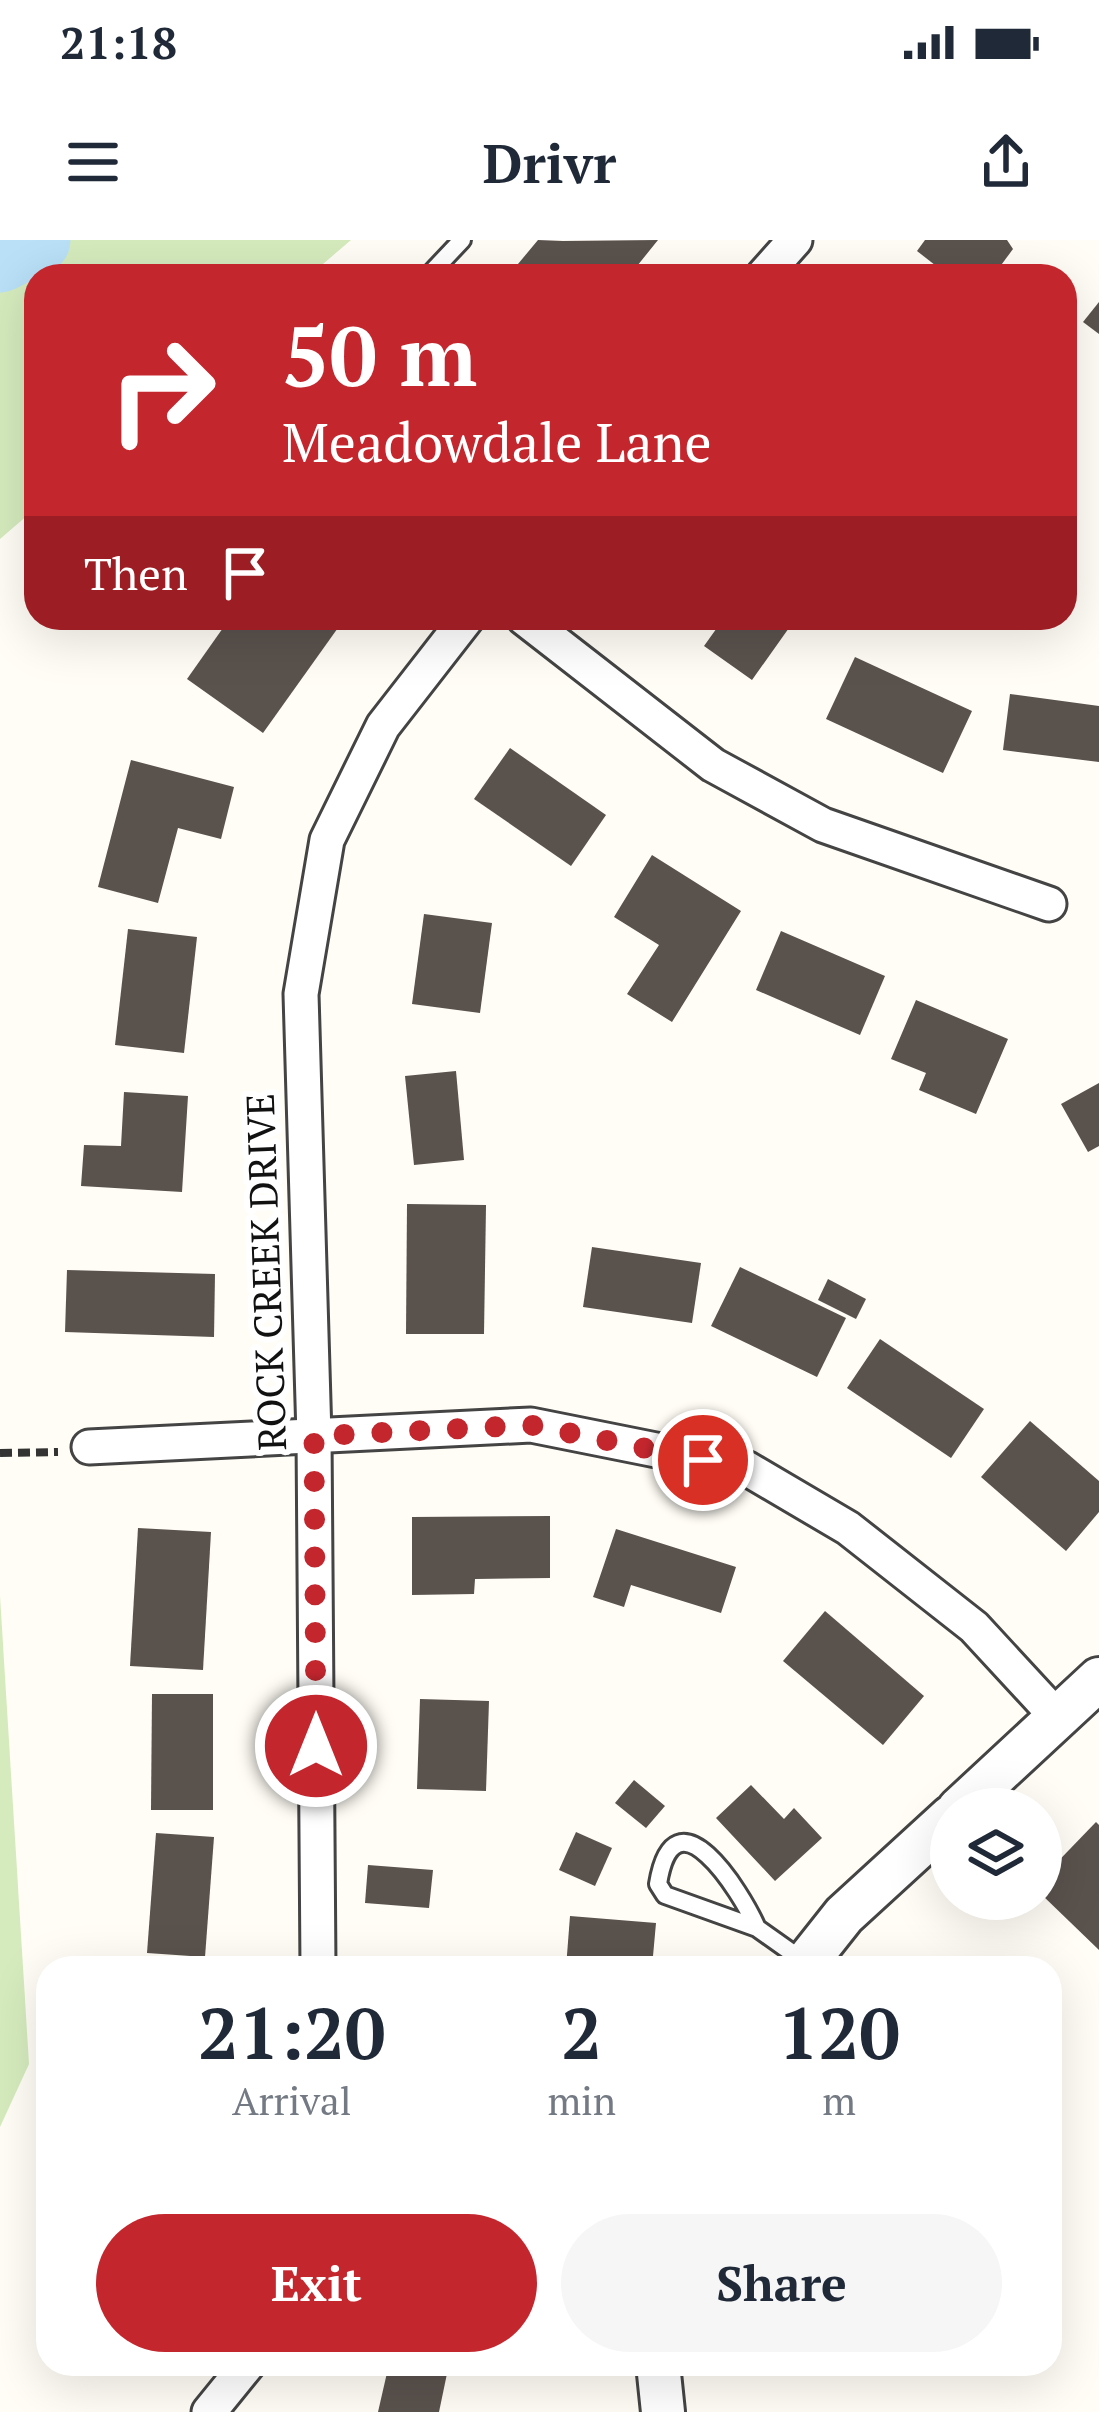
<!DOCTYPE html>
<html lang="en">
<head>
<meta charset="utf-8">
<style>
  body { margin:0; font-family:"PT Serif",serif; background:#f6f6f7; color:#1f2937; height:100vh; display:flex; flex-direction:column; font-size:45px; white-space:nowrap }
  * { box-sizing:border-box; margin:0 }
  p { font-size:39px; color:#747a83 }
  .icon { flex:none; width:66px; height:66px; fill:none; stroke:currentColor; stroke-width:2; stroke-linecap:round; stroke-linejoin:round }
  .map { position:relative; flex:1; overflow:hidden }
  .side { position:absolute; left:36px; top:1716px; width:1026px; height:420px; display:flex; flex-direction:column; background:#fff; border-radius:36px; box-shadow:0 12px 48px #0002 }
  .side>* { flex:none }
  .hud { position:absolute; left:24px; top:24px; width:1053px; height:366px; border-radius:36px; box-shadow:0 12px 48px #0002; background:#c4262e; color:#fff; overflow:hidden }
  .fabs { position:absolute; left:930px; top:1548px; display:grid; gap:24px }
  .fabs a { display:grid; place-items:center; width:132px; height:132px; border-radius:50%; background:#fff; box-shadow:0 12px 48px #0002; font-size:60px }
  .pin { position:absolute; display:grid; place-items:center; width:102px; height:102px; color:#fff; margin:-51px; border:6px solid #fff; border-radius:50%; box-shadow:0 3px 12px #0007 }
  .me { position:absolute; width:132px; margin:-66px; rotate:0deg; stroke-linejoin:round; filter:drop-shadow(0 0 9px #0008) }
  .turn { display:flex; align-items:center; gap:42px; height:252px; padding:0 60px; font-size:54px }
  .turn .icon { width:156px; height:156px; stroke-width:2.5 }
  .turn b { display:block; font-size:84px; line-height:102px }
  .then { display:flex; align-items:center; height:114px; padding:0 60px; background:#0003; gap:24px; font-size:45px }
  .eta { display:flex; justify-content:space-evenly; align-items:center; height:204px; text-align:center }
  .eta b { font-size:72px; font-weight:700; line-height:84px }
  .button { display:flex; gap:24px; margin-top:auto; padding:24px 60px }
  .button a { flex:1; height:138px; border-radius:72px; background:#c4262e; color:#fff; font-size:48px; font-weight:700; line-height:138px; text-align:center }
  .button a+a { background:#f6f6f7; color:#1f2937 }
  .status { display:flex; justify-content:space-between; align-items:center; height:84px; padding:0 60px; background:#fff; direction:ltr }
  .status svg { height:33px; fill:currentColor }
  header { display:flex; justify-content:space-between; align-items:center; height:156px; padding:0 60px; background:#fff; font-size:54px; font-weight:700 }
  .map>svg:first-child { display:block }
  .green { fill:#d5ebbd }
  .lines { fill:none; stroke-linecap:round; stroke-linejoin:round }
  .river { stroke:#b9e0f7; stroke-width:69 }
  .building { fill:#5a524d }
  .service-casing { stroke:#444; stroke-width:22 }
  .minor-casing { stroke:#444; stroke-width:39 }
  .tertiary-casing { stroke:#444; stroke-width:48 }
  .path { stroke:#333; stroke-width:8; stroke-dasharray:12 6; stroke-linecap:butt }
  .service { stroke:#fff; stroke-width:16 }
  .minor { stroke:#fff; stroke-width:33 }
  .tertiary { stroke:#fff; stroke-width:42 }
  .route { stroke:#c4262e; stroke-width:21; stroke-dasharray:0 37.8 }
  .labels { text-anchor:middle; stroke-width:12; stroke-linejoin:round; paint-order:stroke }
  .street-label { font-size:39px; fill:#111; stroke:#fff }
</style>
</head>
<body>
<div class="status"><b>21:18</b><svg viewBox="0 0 49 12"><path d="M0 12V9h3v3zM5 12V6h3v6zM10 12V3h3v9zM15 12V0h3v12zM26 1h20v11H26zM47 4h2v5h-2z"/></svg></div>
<header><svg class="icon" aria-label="menu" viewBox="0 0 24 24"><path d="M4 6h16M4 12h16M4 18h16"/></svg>Drivr<svg class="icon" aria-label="share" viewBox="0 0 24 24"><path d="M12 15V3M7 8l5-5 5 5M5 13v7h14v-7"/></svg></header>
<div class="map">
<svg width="1099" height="2172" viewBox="0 0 1099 2172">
  <rect width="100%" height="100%" fill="#fffdf5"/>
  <!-- green -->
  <g class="green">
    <polygon points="0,0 351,0 309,36 36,36 36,268 0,299"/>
    <polygon points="0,1356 29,1824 0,1887"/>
  </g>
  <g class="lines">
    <!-- river -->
    <polyline class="river" points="0,18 36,0"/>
  </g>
  <!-- building -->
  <g class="building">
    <polygon points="538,0 563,1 658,0 629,36 508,36"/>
    <polygon points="925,0 1007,0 1013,9 993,36 949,36 917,11"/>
    <polygon points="1099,62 1099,94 1083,82"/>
    <polygon points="230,378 345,378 263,493 187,439"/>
    <polygon points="709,378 796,378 752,440 704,406 719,385"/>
    <polygon points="855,417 972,471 943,533 826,479"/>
    <polygon points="1010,454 1099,466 1099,522 1003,510"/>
    <polygon points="510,508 606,575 571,626 474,559"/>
    <polygon points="131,520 234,547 221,599 178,588 158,663 98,647"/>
    <polygon points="652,615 741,671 672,782 627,754 659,705 614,677"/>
    <polygon points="424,674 492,683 480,773 412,764"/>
    <polygon points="128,689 197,697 184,813 115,805"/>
    <polygon points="781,691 885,736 860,795 756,750"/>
    <polygon points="916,760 1008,799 976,874 919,850 926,833 891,819"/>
    <polygon points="456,831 464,920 414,925 405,836"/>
    <polygon points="1099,843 1099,906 1088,912 1061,864"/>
    <polygon points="124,852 188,856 182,952 81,946 84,905 121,906"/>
    <polygon points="407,964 486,965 484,1094 406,1094"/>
    <polygon points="592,1007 701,1023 692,1083 583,1067"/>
    <polygon points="740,1027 846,1078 817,1137 711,1086"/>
    <polygon points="67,1030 215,1034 214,1097 65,1092"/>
    <polygon points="828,1039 866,1059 856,1079 818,1060"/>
    <polygon points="880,1099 984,1169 951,1218 847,1148"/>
    <polygon points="1030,1181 1099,1241 1099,1272 1066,1311 981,1237"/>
    <polygon points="550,1276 550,1338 475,1339 474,1354 412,1355 412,1277"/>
    <polygon points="138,1288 211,1292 203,1430 130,1426"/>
    <polygon points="616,1289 736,1327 721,1373 631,1345 624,1367 593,1357"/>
    <polygon points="825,1371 924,1456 883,1505 783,1421"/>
    <polygon points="152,1454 213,1454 213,1570 151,1570"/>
    <polygon points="420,1459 489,1461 486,1551 417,1549"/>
    <polygon points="634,1540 665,1566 646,1588 615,1563"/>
    <polygon points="751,1545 784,1579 794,1568 822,1598 775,1641 716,1578"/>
    <polygon points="1096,1582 1099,1585 1099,1710 1041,1654 1041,1639"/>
    <polygon points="576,1592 612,1608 595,1646 559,1630"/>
    <polygon points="156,1593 214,1597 205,1717 147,1713"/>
    <polygon points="368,1625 433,1630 429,1668 365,1663"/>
    <polygon points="570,1676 656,1683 652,1727 566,1728"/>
    <polygon points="389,2124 449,2124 439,2172 378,2172"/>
  </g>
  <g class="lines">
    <!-- service casing -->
    <g class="service-casing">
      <g id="service">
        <polyline points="428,36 462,0"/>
        <path d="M757 1688C741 1651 674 1545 658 1644L665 1655 757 1688 805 1722"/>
      </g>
    </g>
    <!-- minor casing -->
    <g class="minor-casing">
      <g id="minor">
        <polyline points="763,36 795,0"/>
        <polyline points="524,378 713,525 823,585 1049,664"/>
        <polyline points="89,1207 531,1185 746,1228 848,1288 974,1387 1058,1478"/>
        <polyline points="318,1728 314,1196 301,754 327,600 383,486 467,378"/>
        <polyline points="209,2172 248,2124"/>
      </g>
    </g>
    <!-- tertiary casing -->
    <g class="tertiary-casing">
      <g id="tertiary">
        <polyline points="959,1569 1099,1439"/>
        <polyline points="802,1728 844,1675 951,1577"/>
        <polyline points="658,2124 663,2172"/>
      </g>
    </g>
    <!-- path -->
    <polyline class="path" points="0,1213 58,1212"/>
    <!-- service -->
    <use href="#service" class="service"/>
    <!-- minor -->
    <use href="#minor" class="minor"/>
    <!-- tertiary -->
    <use href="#tertiary" class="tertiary"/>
  </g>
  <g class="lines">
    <!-- route -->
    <polyline class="route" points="316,1506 314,1196 531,1185 703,1220"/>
  </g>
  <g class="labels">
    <!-- street labels -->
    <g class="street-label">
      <text transform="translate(266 1032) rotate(-92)" y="14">ROCK CREEK DRIVE</text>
    </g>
  </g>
</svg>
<div class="fabs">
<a><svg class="icon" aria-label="layers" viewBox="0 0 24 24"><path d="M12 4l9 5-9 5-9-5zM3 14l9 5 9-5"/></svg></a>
</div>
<div class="pin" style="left:703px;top:1220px;background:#d93025"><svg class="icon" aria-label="arrive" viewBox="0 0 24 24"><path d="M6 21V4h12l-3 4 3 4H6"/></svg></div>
<svg class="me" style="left:316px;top:1506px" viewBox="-20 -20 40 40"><circle r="17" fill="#c4262e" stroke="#fff" stroke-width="3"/><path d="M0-11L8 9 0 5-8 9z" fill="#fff"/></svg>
<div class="hud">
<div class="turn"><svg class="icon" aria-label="right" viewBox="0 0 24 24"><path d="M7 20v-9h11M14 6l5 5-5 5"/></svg><div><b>50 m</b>Meadowdale Lane</div></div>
<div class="then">Then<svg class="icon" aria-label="arrive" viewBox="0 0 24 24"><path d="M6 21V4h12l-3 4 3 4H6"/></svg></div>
</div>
<section class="side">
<div class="eta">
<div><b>21:20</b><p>Arrival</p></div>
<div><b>2</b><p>min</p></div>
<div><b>120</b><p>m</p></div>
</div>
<div class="button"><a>Exit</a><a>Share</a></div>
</section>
</div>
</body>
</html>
